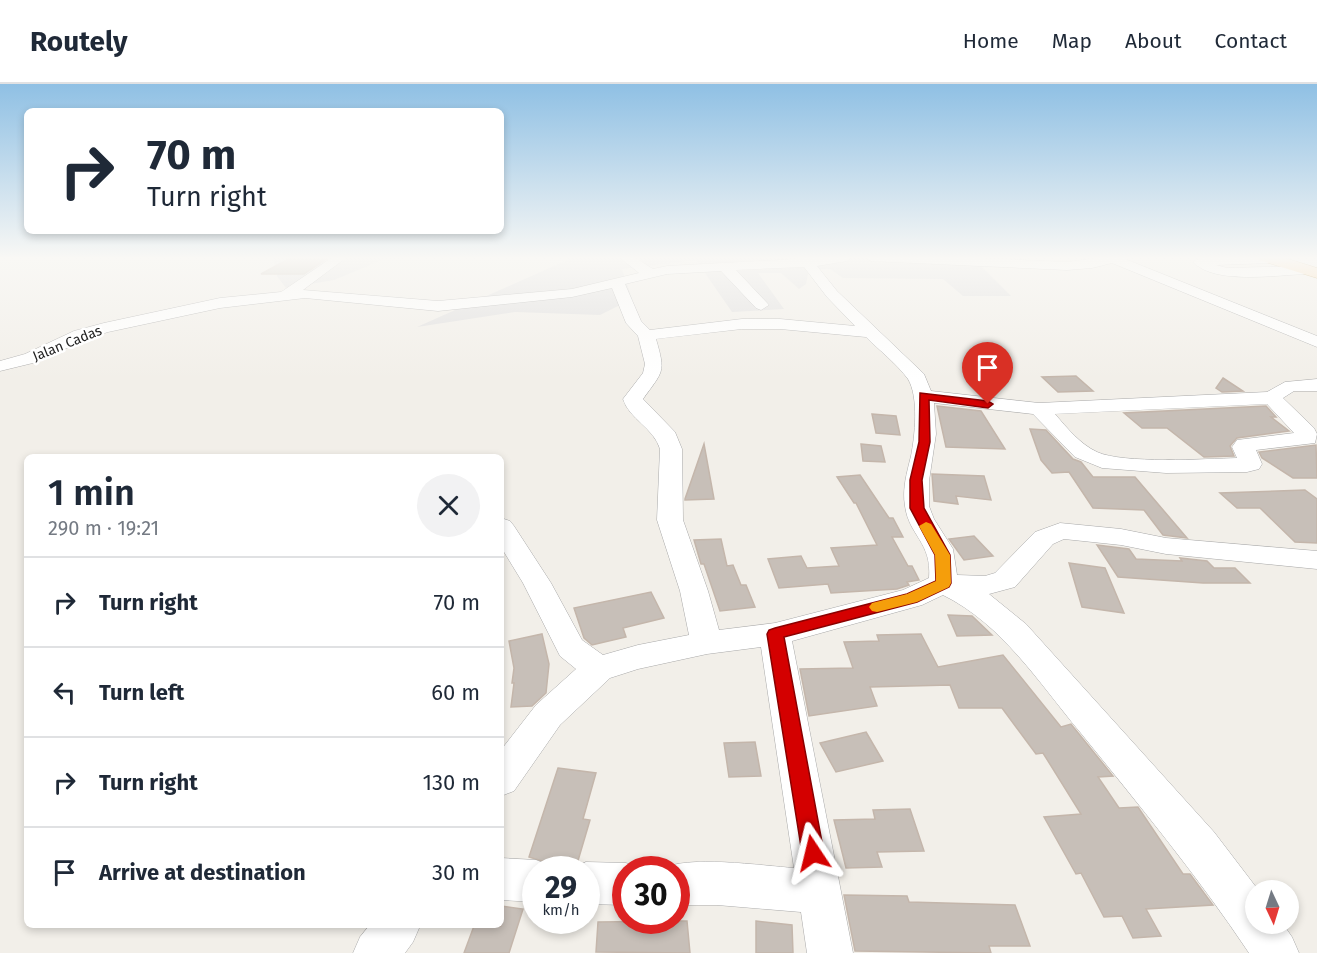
<!DOCTYPE html>
<html lang="en">
<head>
<meta charset="utf-8">
<style>
  body { margin:0; font-family:"Fira Sans",sans-serif; background:#f2f2f3; color:#1f2937; height:100vh; display:flex; flex-direction:column; font-size:22px; white-space:nowrap }
  * { box-sizing:border-box; margin:0 }
  p { font-size:20px; color:#747a83 }
  .icon { flex:none; width:33px; height:33px; fill:none; stroke:currentColor; stroke-width:2; stroke-linecap:round; stroke-linejoin:round }
  .map { position:relative; flex:1; overflow:hidden }
  .panel { position:absolute; left:24px; top:370px; width:480px; height:474px; display:flex; flex-direction:column; background:#fff; border-radius:9px; box-shadow:0 3px 9px #0003 }
  .panel>* { flex:none }
  .top-card { position:absolute; left:24px; top:24px; width:480px; height:126px; border-radius:9px; box-shadow:0 3px 9px #0003; background:#fff; color:#1f2937; overflow:hidden }
  .needle { width:39px; rotate:176deg }
  .buttons { position:absolute; left:1245px; top:796px; display:grid; gap:12px }
  .buttons a { display:grid; place-items:center; width:54px; height:54px; border-radius:50%; background:#fff; box-shadow:0 3px 9px #0003; font-size:30px }
  .speed { position:absolute; left:522px; top:772px; display:flex; gap:12px; font-size:30px; font-weight:700; text-align:center }
  .speed>* { display:grid; place-content:center; width:78px; height:78px; border-radius:50%; background:#fff; box-shadow:0 3px 9px #0003; line-height:1 }
  .speed small { font-size:15px; font-weight:400 }
  .speed .limit { border:9px solid #d22; background:#fff; color:#111 }
  .pin { position:absolute; display:grid; place-items:center; width:51px; height:51px; color:#fff; margin:-62px -26px; border-radius:50% 50% 50% 0; rotate:-45deg; box-shadow:0 0 6px #0007 }
  .pin .icon { rotate:45deg }
  .me { position:absolute; width:66px; margin:-33px; rotate:350deg; stroke-linejoin:round; filter:drop-shadow(0 0 4px #0008) }
  .turn { display:flex; align-items:center; gap:21px; height:126px; padding:0 24px; font-size:27px }
  .turn .icon { width:78px; height:78px; stroke-width:2.5 }
  .turn b { display:block; font-size:42px; line-height:51px }
  .round { display:grid; place-items:center; flex:none; width:63px; height:63px; border-radius:32px; background:#f2f2f3 }
  .summary { display:flex; align-items:center; justify-content:space-between; height:102px; padding:0 24px }
  h1 { font-size:36px; font-weight:600; line-height:45px }
  ul { padding:0; list-style:none }
  li { display:flex; align-items:center; gap:18px; height:90px; padding:0 24px; border-top:2px solid #e0e1e3 }
  li div { flex:1 }
  li b { display:block; font-size:22px }
  li em { font-style:normal }
  header { display:flex; align-items:center; gap:36px; box-sizing:border-box; height:84px; padding:0 30px; background:#fff; border-bottom:2px solid #e0e1e3 }
  header strong { font-size:28px }
  nav { display:flex; gap:33px; margin-inline-start:auto; font-size:21px }
  .map>svg:first-child { display:block }
  .residential { fill:#e0dfdf }
  .building { fill:#c7bfb8; stroke:#c4b6ab; stroke-width:1.5 }
  .lines { fill:none; stroke-linecap:round; stroke-linejoin:round }
  .minor-casing { stroke:#a9a9a9; stroke-width:1 }
  .major-casing { stroke:#a06b00; stroke-width:1 }
  .minor { fill:#fff; fill-rule:evenodd }
  .major { fill:#fcd6a4; fill-rule:evenodd }
  .route { fill:#d40000; stroke:#8a0000; stroke-width:1.5 }
  .slow { fill:#f59e0b }
  .labels { text-anchor:middle; stroke-width:5; stroke-linejoin:round; paint-order:stroke }
  .far-street-label { font-size:14px; fill:#222; stroke:#fff }
</style>
</head>
<body>
<header>
<strong>Routely</strong>
<nav><a>Home</a><a>Map</a><a>About</a><a>Contact</a></nav>
</header>
<div class="map">
<svg width="1317" height="869" viewBox="0 0 1317 869">
  <rect width="100%" height="100%" fill="#f2efe9"/>
  <!-- residential -->
  <g class="residential">
    <polygon points="273,173 415,173 382,176 334,196 286,204 277,192"/>
    <polygon points="574,173 972,173 1011,212 963,212 943,195 843,194 830,185 809,185 806,200 799,205 781,189 758,189 784,225 732,228 696,176 622,185 632,215 600,231 515,228 417,243"/>
  </g>
  <!-- building -->
  <g class="building">
    <polygon points="292,173 329,173 304,190 261,190"/>
    <polygon points="1076,292 1093,307 1058,308 1042,293"/>
    <polygon points="1223,294 1243,307 1222,308 1216,304"/>
    <polygon points="937,322 981,327 1005,365 946,363"/>
    <polygon points="1266,322 1276,333 1271,333 1289,347 1237,354 1230,362 1234,372 1204,373 1167,344 1142,344 1124,329"/>
    <polygon points="872,330 896,332 900,351 876,349"/>
    <polygon points="1030,345 1046,346 1073,375 1081,378 1093,393 1135,393 1187,454 1163,451 1144,426 1093,424 1069,388 1052,389 1041,376"/>
    <polygon points="704,360 714,415 685,416 685,415"/>
    <polygon points="861,360 881,362 885,378 863,377"/>
    <polygon points="1316,361 1317,394 1293,394 1262,374 1259,368"/>
    <polygon points="932,390 984,392 991,416 956,412 958,420 934,417"/>
    <polygon points="860,391 889,434 893,434 903,453 892,453 908,482 912,482 919,496 907,498 909,501 897,505 831,509 828,500 779,504 768,475 801,472 807,484 839,482 831,464 877,461 856,419 854,419 837,393"/>
    <polygon points="1305,406 1317,415 1317,459 1295,458 1260,424 1237,424 1220,409"/>
    <polygon points="974,452 993,472 964,476 949,455"/>
    <polygon points="721,455 727,482 733,481 741,501 746,501 755,523 720,527 704,480 701,480 694,456"/>
    <polygon points="1097,461 1129,465 1136,475 1182,477 1180,474 1207,477 1214,484 1235,484 1250,499 1203,499 1118,493"/>
    <polygon points="1069,479 1105,484 1124,529 1082,523"/>
    <polygon points="651,508 664,534 623,544 626,553 592,561 584,554 574,524"/>
    <polygon points="948,531 972,532 992,551 957,552"/>
    <polygon points="542,550 549,580 546,609 532,622 511,623 514,599 512,599 514,584 509,557"/>
    <polygon points="921,550 938,583 1003,571 1061,643 1071,640 1113,692 1098,693 1119,724 1138,723 1183,790 1190,790 1213,821 1146,825 1161,852 1133,854 1122,832 1104,833 1081,789 1076,790 1044,733 1081,730 1043,669 1036,670 1002,624 959,624 950,601 870,603 877,622 809,632 800,585 853,584 844,558 879,557 877,551"/>
    <polygon points="866,648 883,677 836,688 820,659"/>
    <polygon points="755,658 761,692 729,693 724,659"/>
    <polygon points="558,684 596,689 583,735 590,736 577,780 568,786 555,786 552,780 529,773"/>
    <polygon points="910,725 924,767 877,768 882,783 846,784 834,736 875,735 873,726"/>
    <polygon points="844,811 907,812 909,818 1015,821 1030,862 989,862 991,869 855,867"/>
    <polygon points="501,822 523,825 509,869 464,869 474,842 501,842"/>
    <polygon points="676,837 687,837 690,869 596,868 598,838"/>
    <polygon points="756,837 792,841 793,869 756,869"/>
  </g>
  <g class="lines">
    <!-- minor casing -->
    <g class="minor-casing">
      <g id="minor">
        <path d="M333 173H347L303 206 438 217 572 205 639 189 619 173H634L653 185 667 182 798 175 797 173H853L847 177 817 182 837 207 924 290 931 307 1039 319 1267 308 1285 298 1317 295V307H1294L1283 314 1314 344 1317 350 1315 359 1256 366 1262 380 1259 385 1247 388 1166 389 1102 384 1075 373 1033 330 934 319 936 350 929 397V422L934 435 953 465 957 491 985 492 995 489 1035 448 1060 439 1121 445 1166 454 1317 467V485L1166 470 1121 461 1064 455 1053 460 1015 503 989 510 1026 540 1214 748 1259 807H1256V840H1283L1292 853 1299 869H1249C1197 791 1139 721 1080 648 1039 599 1002 540 943 511L922 521 792 557 853 869H807L801 828 717 821H676V786H660C685 770 763 782 794 784L761 563 707 570 638 585 610 594 560 641 514 707 501 712V666L536 621 576 585 560 572 523 499 501 463V434L510 437 514 442 551 499 582 556 603 571 638 561 689 551 680 507 657 436 660 365C654 344 629 335 623 315L643 289 645 280 638 252 626 239 612 204 572 213 438 227 305 214 220 224 108 248 86 255 37 278 0 287V277L25 270 74 247 104 239 220 214 281 208ZM804 183 827 213 855 242 780 235H742L650 246 641 237 625 200 667 190 721 187 756 224 761 226 769 221 736 186ZM742 245H780L866 253C879 266 897 280 908 295 919 313 915 352 911 372 907 388 902 405 905 422 909 452 932 458 929 494L903 506 775 539 719 546 708 507 683 436 682 365 675 348 643 315C663 287 666 289 656 255ZM1267 320 1294 349 1237 356 1232 363 1237 374C1206 375 1123 380 1097 368 1080 360 1067 344 1055 330Z"/>
        <polygon points="865,173 955,173 1067,178 1105,173 1126,173 1125,175 1317,252 1317,263 1112,179 1092,184 1067,186 871,177"/>
        <path d="M1275 173V178L1270 179 1216 181 1227 184 1306 182 1313 186 1306 190C1276 191 1215 201 1193 178L1200 174Z"/>
        <polygon points="501,774 536,776 551,782 553,786 536,786 536,818 501,816"/>
        <polygon points="586,778 626,779 641,785 626,786 626,821 586,820 586,786 570,786"/>
        <polygon points="369,842 420,842 413,858 405,869 353,869 360,853"/>
      </g>
    </g>
    <!-- major casing -->
    <g class="major-casing">
      <polygon id="major" points="1257,173 1282,173 1317,184 1317,194 1259,176"/>
    </g>
    <!-- minor -->
    <use href="#minor" class="minor"/>
    <!-- major -->
    <use href="#major" class="major"/>
  </g>
  <!-- sky -->
  <linearGradient id="sky" x2="0" y2="1"><stop stop-color="#8fc0e4"/><stop offset="0.59" stop-color="#f9f8f5"/><stop offset="1" stop-color="#f9f8f5" stop-opacity="0"/></linearGradient>
  <rect width="1317" height="295" fill="url(#sky)"/>
  <!-- route -->
  <polygon class="route" points="920,309 988,317 993,320 988,324 929,316 930,358 922,396 924,424 950,471 951,499 949,503 917,518 784,553 824,769 821,776 813,779 805,776 802,769 767,550 769,546 775,544 907,510 936,497 935,471 910,424 910,396 919,358"/>
  <!-- slow -->
  <polygon class="slow" points="926,438 931,440 950,471 951,499 949,503 917,518 877,528 872,527 869,523 872,519 907,510 936,497 935,471 919,442"/>
  <g class="labels">
    <!-- far-street labels -->
    <g class="far-street-label">
      <text transform="translate(67 259) rotate(-22)" y="5">Jalan Cadas</text>
    </g>
  </g>
</svg>
<div class="buttons">
<a><svg class="needle" viewBox="-14 -14 28 28"><path d="M0-13l5 13h-10z" fill="#e53935"/><path d="M0 13l5-13h-10z" fill="#747a83"/></svg></a>
</div>
<div class="speed"><div>29<small>km/h</small></div><div class="limit">30</div></div>
<div class="pin" style="left:988px;top:320px;background:#d93025"><svg class="icon" aria-label="arrive" viewBox="0 0 24 24"><path d="M6 21V4h12l-3 4 3 4H6"/></svg></div>
<svg class="me" style="left:813px;top:769px" viewBox="-20 -20 40 40"><path d="M0-17L14 15 0 8-14 15z" fill="#d40000" stroke="#fff" stroke-width="4"/></svg>
<div class="top-card">
<div class="turn"><svg class="icon" aria-label="right" viewBox="0 0 24 24"><path d="M7 20v-9h11M14 6l5 5-5 5"/></svg><div><b>70 m</b>Turn right</div></div>
</div>
<section class="panel">
<div class="summary"><div><h1>1 min</h1><p>290 m · 19:21</p></div><a class="round"><svg class="icon" aria-label="close" viewBox="0 0 24 24"><path d="M6 6l12 12M18 6L6 18"/></svg></a></div>
<ul>
<li><svg class="icon" aria-label="right" viewBox="0 0 24 24"><path d="M7 20v-9h11M14 6l5 5-5 5"/></svg><div><b>Turn right</b></div><em>70 m</em></li>
<li><svg class="icon" aria-label="left" viewBox="0 0 24 24"><path d="M17 20v-9H6M10 6l-5 5 5 5"/></svg><div><b>Turn left</b></div><em>60 m</em></li>
<li><svg class="icon" aria-label="right" viewBox="0 0 24 24"><path d="M7 20v-9h11M14 6l5 5-5 5"/></svg><div><b>Turn right</b></div><em>130 m</em></li>
<li><svg class="icon" aria-label="arrive" viewBox="0 0 24 24"><path d="M6 21V4h12l-3 4 3 4H6"/></svg><div><b>Arrive at destination</b></div><em>30 m</em></li>
</ul>
</section>
</div>
</body>
</html>
